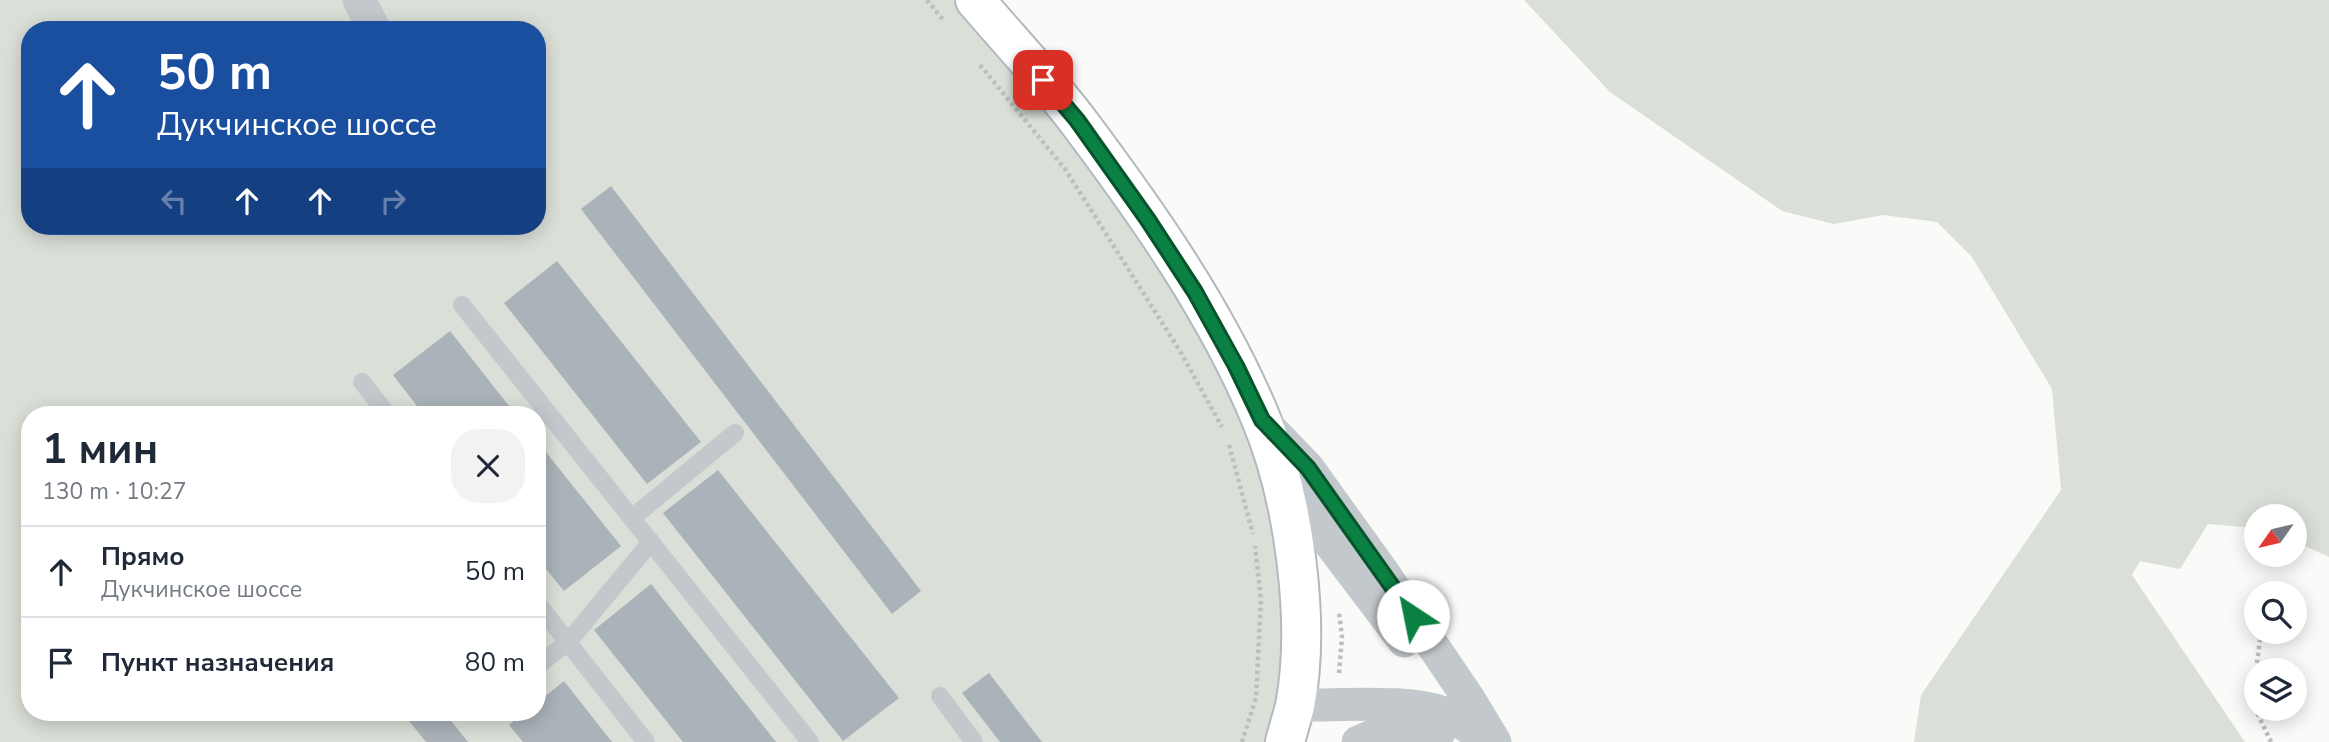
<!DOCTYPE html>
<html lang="ru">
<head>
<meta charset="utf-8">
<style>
  body { margin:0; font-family:"Nunito Sans",sans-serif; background:#f2f2f3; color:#1f2937; height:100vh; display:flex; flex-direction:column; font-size:26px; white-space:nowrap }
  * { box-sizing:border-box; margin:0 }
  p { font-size:23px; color:#747a83 }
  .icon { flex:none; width:38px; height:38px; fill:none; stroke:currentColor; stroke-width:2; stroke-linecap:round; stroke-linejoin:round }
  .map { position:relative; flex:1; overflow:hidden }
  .details { position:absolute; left:21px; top:406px; width:525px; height:315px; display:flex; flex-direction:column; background:#fff; border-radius:28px; box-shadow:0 4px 18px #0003 }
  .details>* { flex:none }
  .top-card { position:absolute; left:21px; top:21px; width:525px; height:214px; border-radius:28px; box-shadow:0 4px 18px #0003; background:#1a4fa0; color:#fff; overflow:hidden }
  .needle { width:46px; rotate:236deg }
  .buttons { position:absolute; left:2244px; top:504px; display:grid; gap:14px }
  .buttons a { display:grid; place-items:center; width:63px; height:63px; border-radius:50%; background:#fff; box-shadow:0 4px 18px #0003; font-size:35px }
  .pin { position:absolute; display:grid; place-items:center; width:60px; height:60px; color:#fff; margin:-30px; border-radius:14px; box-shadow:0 4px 10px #0006 }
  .me { position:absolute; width:77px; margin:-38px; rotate:326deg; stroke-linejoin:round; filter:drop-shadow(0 0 5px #0008) }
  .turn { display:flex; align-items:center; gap:24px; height:147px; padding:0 21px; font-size:32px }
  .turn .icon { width:91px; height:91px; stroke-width:2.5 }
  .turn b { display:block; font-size:49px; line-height:60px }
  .lanes { display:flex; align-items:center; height:66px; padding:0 21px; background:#0003; justify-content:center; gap:35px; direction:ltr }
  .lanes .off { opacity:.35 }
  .round { display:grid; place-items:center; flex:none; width:74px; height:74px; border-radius:28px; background:#f2f2f3 }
  .head { display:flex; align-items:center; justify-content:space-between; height:119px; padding:0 21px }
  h1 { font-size:42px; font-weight:700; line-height:52px }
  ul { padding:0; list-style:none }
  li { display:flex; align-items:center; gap:21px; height:91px; padding:0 21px; border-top:2px solid #e0e1e3 }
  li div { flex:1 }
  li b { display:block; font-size:26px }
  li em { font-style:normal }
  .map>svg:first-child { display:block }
  .green { fill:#dadfd7; fill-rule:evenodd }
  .building { fill:#aab3b9 }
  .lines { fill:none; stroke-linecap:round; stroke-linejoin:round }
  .secondary-casing { stroke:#b3babf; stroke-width:42 }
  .path { stroke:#bbbfc2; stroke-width:4.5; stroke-dasharray:3.5 3.5; stroke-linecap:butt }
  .lane { stroke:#c3c8cc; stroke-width:18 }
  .street { stroke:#c3c8cc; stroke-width:33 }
  .secondary { stroke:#fff; stroke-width:38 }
  .route-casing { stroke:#07532c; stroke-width:18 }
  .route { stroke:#0b8043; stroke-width:12 }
</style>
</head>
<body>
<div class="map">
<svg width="2329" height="742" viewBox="0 0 2329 742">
  <rect width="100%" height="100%" fill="#fafaf8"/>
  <!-- green -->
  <g class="green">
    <path d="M0 0H969L1094 145 1281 478 1285 742H0ZM30 30H537V226H30ZM30 415H537V712H30Z"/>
    <polygon points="1524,0 2329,0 2329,557 2294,541 2294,516 2256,516 2256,528 2208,524 2180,569 2140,561 2132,575 2245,742 1914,742 1921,695 2061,490 2052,389 1972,257 1937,222 1883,215 1834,224 1782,211 1610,92"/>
  </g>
  <!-- building -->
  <g class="building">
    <polygon points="611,186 921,591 892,614 581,209"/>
    <polygon points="557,261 701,442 647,484 504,303"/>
    <polygon points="450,331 516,415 424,415 393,375"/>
    <polygon points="537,441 621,546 564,591 537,558"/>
    <polygon points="718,470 899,698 843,741 663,513"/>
    <polygon points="651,584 776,742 683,742 594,630"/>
    <polygon points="989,673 1042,742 1000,742 962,693"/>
    <polygon points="564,681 612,742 523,742 509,725 525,712 537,712 537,703"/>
    <polygon points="402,712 444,712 468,742 426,742"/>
  </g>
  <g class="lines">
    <!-- secondary casing -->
    <g class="secondary-casing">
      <path id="secondary" d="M975 0C1009 40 1046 79 1078 121 1147 213 1217 312 1261 419 1294 498 1311 622 1295 706 1292 718 1288 730 1285 742"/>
    </g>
    <!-- path -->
    <g class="path">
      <polyline points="927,0 944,21"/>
      <polyline points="980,65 1065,169 1180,351 1222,427"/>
      <polyline points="1229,445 1253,534"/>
      <polyline points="2256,670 2260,640"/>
      <polyline points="1339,673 1342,637 1339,612"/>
      <polyline points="2256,673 2252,702 2271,742"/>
      <polyline points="1242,742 1256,698 1261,600 1255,546"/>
    </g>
    <!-- lane -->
    <g class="lane">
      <polyline points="462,305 810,742"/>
      <polyline points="362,382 388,415"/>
      <polyline points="632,518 735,433"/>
      <polyline points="537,603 646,742"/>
      <polyline points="537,666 568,642 651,542"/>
      <polyline points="940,696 974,742"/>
    </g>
    <!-- street -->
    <g class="street">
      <polyline points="359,0 375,30"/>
      <polyline points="1262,420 1308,468 1385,575 1469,699 1495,742"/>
      <polyline points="1282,480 1404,641"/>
      <path d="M1295 705C1336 706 1417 698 1451 716 1464 723 1476 733 1487 742"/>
      <path d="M1358 742C1385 730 1410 724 1440 731"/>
    </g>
    <!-- secondary -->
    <use href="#secondary" class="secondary"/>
  </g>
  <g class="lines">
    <!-- route casing -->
    <g class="route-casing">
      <polyline id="route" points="1043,80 1077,120 1148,220 1195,292 1236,366 1262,420 1308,468 1413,616"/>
    </g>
    <!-- route -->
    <use href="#route" class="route"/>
  </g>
</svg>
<div class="buttons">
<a><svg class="needle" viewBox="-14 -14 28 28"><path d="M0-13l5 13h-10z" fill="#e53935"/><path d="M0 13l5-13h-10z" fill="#747a83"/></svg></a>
<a><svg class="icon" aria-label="search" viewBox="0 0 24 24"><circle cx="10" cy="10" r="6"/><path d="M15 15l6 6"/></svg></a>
<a><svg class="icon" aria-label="layers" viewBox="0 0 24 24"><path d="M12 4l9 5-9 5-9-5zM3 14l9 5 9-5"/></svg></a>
</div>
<div class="pin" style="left:1043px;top:80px;background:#d93025"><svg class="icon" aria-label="arrive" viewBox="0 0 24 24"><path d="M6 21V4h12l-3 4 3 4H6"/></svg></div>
<svg class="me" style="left:1413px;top:616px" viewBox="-20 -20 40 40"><circle r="19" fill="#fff"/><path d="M0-13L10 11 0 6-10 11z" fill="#0b8043"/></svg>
<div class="top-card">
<div class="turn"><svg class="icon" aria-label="ahead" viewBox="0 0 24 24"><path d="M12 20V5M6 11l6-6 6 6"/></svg><div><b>50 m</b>Дукчинское шоссе</div></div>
<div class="lanes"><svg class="icon off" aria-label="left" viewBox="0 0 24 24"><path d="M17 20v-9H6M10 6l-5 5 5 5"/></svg><svg class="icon" aria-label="ahead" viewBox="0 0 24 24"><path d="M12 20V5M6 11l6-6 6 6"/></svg><svg class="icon" aria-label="ahead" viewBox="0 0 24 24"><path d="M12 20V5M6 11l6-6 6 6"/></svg><svg class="icon off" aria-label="right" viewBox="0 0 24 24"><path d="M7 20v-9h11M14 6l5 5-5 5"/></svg></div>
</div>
<section class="details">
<div class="head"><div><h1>1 мин</h1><p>130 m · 10:27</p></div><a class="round"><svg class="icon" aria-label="close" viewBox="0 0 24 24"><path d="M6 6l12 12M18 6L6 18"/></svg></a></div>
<ul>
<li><svg class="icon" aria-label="ahead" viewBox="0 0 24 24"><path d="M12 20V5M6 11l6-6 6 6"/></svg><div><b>Прямо</b><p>Дукчинское шоссе</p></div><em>50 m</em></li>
<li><svg class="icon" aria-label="arrive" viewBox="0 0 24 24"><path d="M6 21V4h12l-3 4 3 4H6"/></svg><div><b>Пункт назначения</b></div><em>80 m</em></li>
</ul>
</section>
</div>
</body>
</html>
